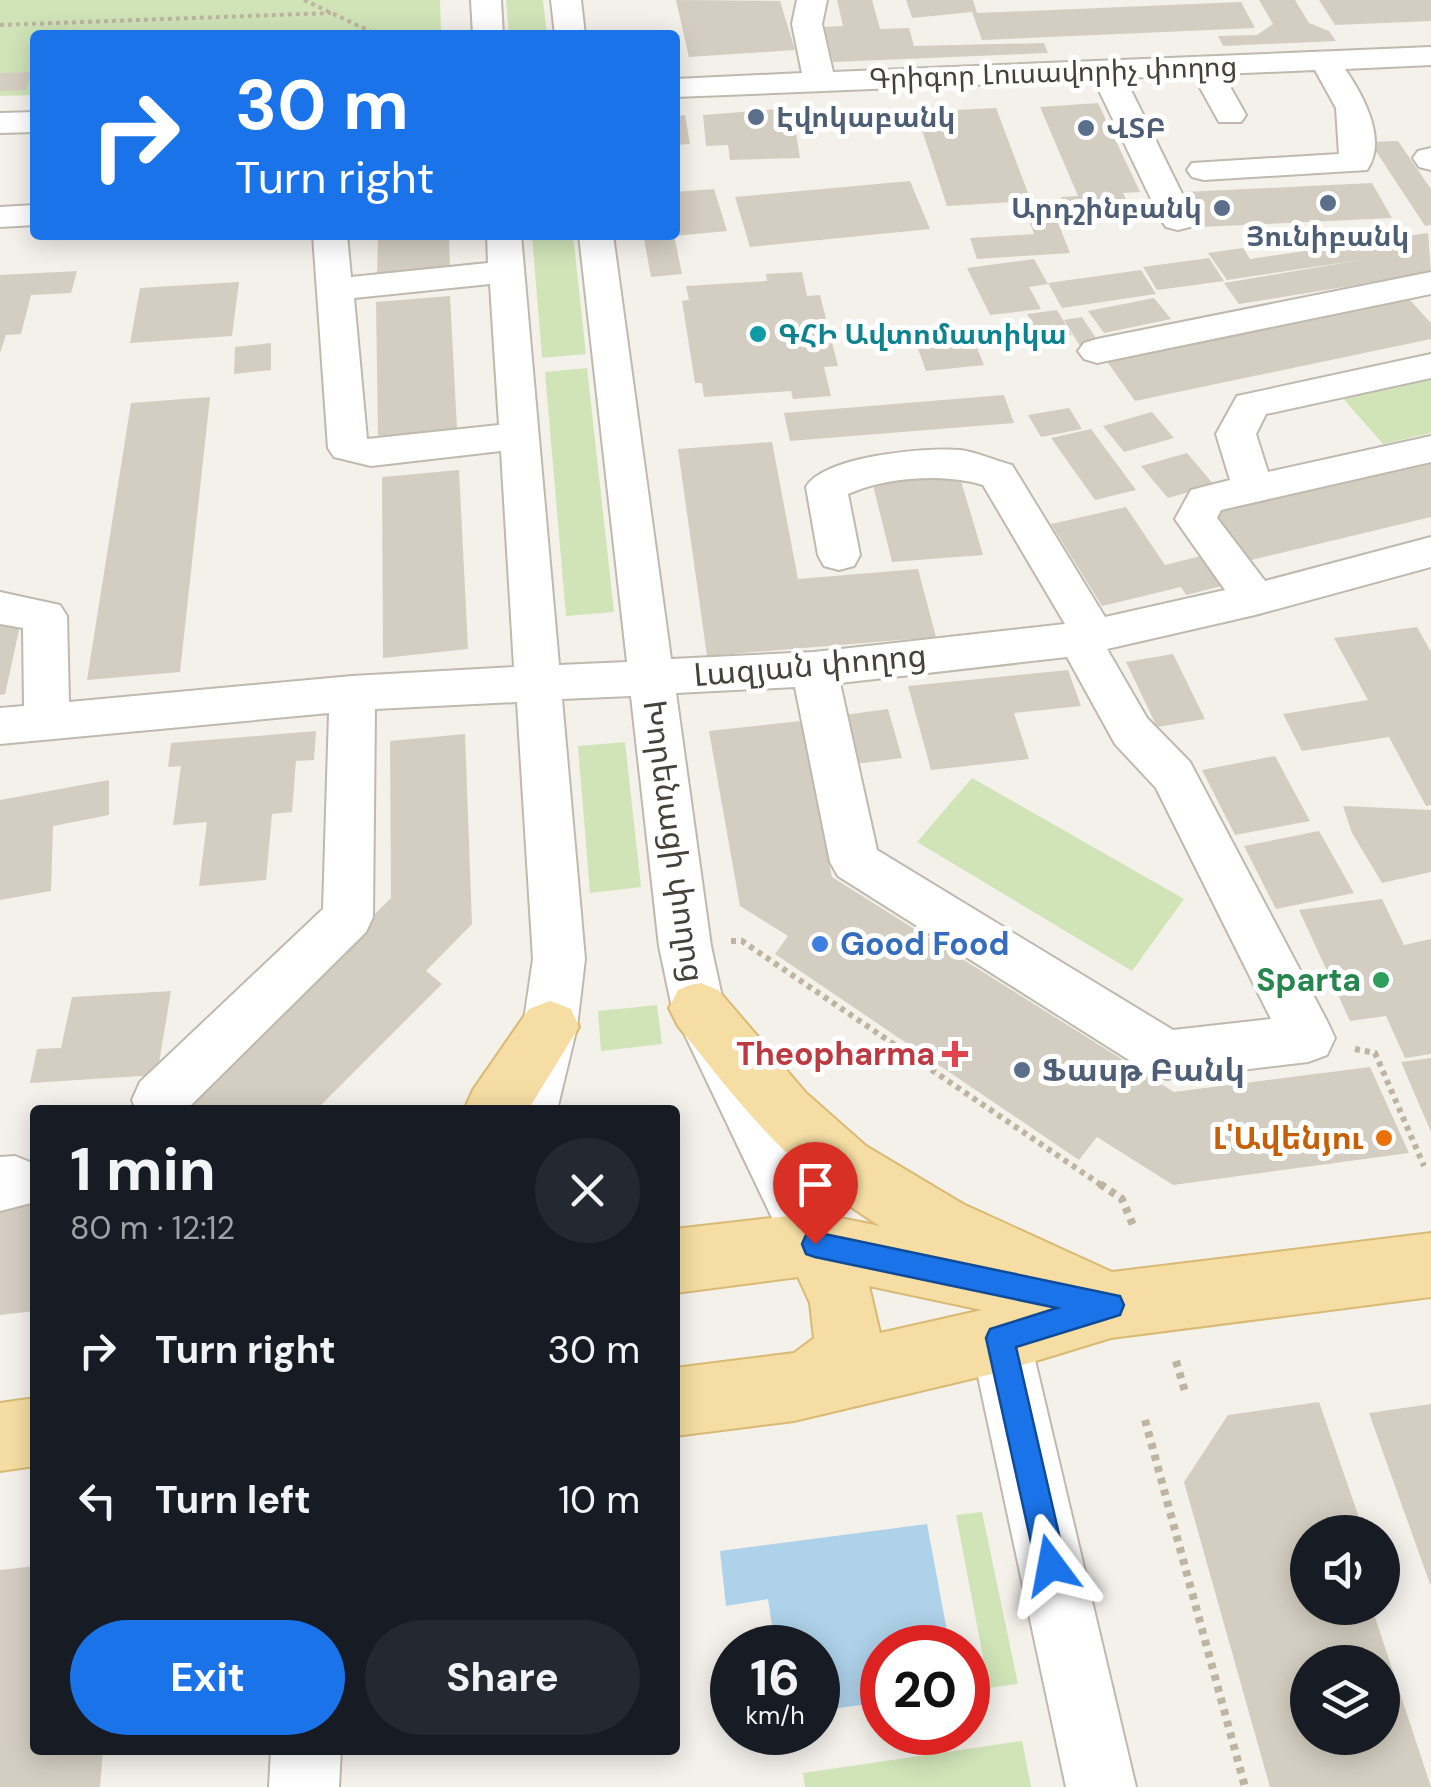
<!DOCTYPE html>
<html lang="en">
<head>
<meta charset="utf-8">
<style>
  body { margin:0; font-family:"DM Sans","Noto Sans Armenian",sans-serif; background:#242831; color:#f1f3f6; height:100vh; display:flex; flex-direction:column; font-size:38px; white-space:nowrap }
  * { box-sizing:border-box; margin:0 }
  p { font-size:32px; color:#9ea1a6 }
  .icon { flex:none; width:55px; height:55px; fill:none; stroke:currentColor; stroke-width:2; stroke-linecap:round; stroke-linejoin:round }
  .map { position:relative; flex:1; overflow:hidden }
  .side { position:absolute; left:30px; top:1105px; width:650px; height:650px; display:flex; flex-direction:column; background:#171b24; border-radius:10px; box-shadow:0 5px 25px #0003 }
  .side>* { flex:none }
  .top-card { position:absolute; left:30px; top:30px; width:650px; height:210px; border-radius:10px; box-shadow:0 5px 25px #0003; background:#1a73e8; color:#fff; overflow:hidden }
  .tools { position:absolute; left:1290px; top:1515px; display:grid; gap:20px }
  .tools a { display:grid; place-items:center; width:110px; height:110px; border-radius:50%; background:#171b24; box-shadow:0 5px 25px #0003; font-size:50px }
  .speed { position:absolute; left:710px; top:1625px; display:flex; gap:20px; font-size:50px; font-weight:700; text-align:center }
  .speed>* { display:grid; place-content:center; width:130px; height:130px; border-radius:50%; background:#171b24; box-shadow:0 5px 25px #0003; line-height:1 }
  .speed small { font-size:25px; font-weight:400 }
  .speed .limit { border:15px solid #d22; background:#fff; color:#111 }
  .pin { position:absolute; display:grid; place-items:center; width:85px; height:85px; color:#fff; margin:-102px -42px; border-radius:50% 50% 50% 0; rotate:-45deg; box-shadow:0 0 10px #0007 }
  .pin .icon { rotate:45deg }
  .me { position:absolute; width:110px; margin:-55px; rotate:347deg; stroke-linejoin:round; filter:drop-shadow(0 0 8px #0008) }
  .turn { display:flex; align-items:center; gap:35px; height:210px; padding:0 40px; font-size:45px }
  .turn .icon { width:130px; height:130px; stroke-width:2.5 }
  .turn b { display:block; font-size:70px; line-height:85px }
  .round { display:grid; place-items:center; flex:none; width:105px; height:105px; border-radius:52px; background:#242831 }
  .summary { display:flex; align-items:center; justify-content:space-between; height:170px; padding:0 40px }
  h1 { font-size:60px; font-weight:700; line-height:75px }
  .primary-button { display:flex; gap:20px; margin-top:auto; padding:20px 40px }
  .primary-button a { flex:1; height:115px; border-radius:60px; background:#1a73e8; color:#fff; font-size:40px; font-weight:700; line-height:115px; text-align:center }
  .primary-button a+a { background:#242831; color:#f1f3f6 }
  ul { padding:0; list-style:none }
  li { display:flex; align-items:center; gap:30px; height:150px; padding:0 40px }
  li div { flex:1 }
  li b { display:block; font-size:38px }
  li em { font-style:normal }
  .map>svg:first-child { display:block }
  .green { fill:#d0e4b8 }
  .water { fill:#aed2ea }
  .building { fill:#d4cdc1; fill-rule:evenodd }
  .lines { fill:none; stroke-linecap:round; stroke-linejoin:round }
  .minor-casing { stroke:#bfb9ae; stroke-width:4 }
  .major-casing { stroke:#d9ba74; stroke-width:4 }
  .path-far2 { stroke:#bfb4a1; stroke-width:4; stroke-dasharray:4 4; stroke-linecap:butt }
  .path-far1 { stroke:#bfb4a1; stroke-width:6; stroke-dasharray:5 5; stroke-linecap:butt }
  .path { stroke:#bfb4a1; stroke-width:8; stroke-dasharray:6 6; stroke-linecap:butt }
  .minor { fill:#fff; fill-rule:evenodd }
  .major { fill:#f5dda3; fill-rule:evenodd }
  .route { fill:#1a73e8; stroke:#114b97; stroke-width:2.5 }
  .service-dot { fill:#5c6f8a; stroke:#fff; stroke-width:4 }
  .culture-dot { fill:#0f9aa8; stroke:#fff; stroke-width:4 }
  .shop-dot { fill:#3f7fe0; stroke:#fff; stroke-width:4 }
  .leisure-dot { fill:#2e9e5b; stroke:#fff; stroke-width:4 }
  .health-dot { fill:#e0444e; stroke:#fff; stroke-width:4 }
  .food-dot { fill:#e8710a; stroke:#fff; stroke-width:4 }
  .labels { text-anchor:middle; stroke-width:10; stroke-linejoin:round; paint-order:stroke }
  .far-street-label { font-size:28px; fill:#474239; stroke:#fff }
  .far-service-label { font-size:28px; font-weight:bold; fill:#4e5e75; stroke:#fff; text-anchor:start }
  .far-culture-label { font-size:28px; font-weight:bold; fill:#0d838f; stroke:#fff; text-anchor:start }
  .street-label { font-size:32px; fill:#474239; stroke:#fff }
  .shop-label { font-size:32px; font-weight:bold; fill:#366cbe; stroke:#fff; text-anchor:start }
  .leisure-label { font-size:32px; font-weight:bold; fill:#27864d; stroke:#fff; text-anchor:end }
  .health-label { font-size:32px; font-weight:bold; fill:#be3a42; stroke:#fff; text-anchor:end }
  .service-label { font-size:32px; font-weight:bold; fill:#4e5e75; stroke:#fff; text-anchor:start }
  .food-label { font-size:32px; font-weight:bold; fill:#c56008; stroke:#fff; text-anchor:end }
</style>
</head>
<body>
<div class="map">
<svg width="1431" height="1787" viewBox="0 0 1431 1787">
  <rect width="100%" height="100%" fill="#f4f1eb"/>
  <!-- green -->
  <g class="green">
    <polygon points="0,0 440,0 441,35 35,35 35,95 0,96"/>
    <polygon points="506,0 543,0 547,35 509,35"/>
    <polygon points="532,235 573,235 586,354 542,358"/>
    <polygon points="587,368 614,612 566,616 545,372"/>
    <polygon points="1431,375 1431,433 1383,444 1340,395"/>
    <polygon points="625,742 641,887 590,893 578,746"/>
    <polygon points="972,778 1184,899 1132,971 917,842"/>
    <polygon points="657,1005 662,1044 601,1051 598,1011"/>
    <polygon points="982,1512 1018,1684 989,1688 956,1515"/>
    <polygon points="1022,1741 1031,1787 805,1787 803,1773"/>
  </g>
  <!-- water -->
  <polygon class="water" points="927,1524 950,1647 882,1648 882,1702 818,1711 818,1648 775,1647 768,1599 726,1606 720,1551"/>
  <!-- building -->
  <g class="building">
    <polygon points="676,0 780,1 795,50 689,57"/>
    <polygon points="837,0 872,0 880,29 909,28 914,46 1044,43 1048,53 833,62 824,27 843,26"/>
    <polygon points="906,0 973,0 977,13 1241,2 1255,28 982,40 972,12 912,18"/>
    <polygon points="1259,0 1295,0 1309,23 1329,31 1336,41 1223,46 1218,36 1257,35 1273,24"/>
    <polygon points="1319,0 1431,0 1431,21 1335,25"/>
    <polygon points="32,72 26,90 0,91 0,73"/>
    <polygon points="1098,103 1140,192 1123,193 1131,209 1067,213 1061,197 1078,196 1040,107"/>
    <polygon points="792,108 800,158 730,160 728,145 706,146 703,115"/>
    <polygon points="996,108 1031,201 947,206 916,112"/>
    <polygon points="685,115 690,144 675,145 675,116"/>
    <polygon points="1398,141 1431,189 1431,225 1425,226 1370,142"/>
    <polygon points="910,181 930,229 750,247 735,197"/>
    <polygon points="1372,183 1392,218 1200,227 1184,192"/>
    <polygon points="714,189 727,231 675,236 675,192"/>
    <polygon points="1053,210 1070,253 977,259 970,238 1034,234 1026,212"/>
    <polygon points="1428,233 1431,273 1239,304 1224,283 1360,260 1227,280 1208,253 1243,248 1250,259"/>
    <polygon points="378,235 449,235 450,269 377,274"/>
    <polygon points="657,235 674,235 682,274 651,277 644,239 658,238"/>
    <polygon points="1209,258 1224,281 1157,290 1143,267"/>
    <polygon points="1034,259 1048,284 1029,287 1041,309 990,315 967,268"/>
    <polygon points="1141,270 1156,294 1062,308 1048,283"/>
    <polygon points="77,271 71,293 31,295 21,334 6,335 0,353 0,275"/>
    <polygon points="802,272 807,296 820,295 838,366 824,367 831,396 793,399 791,391 704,397 702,383 695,383 682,301 689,300 686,286 767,281 766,274"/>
    <polygon points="239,282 232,336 130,343 140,288"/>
    <polygon points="450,296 457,429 378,436 376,302"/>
    <polygon points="1154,298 1171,319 1104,333 1088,311"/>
    <polygon points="1409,299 1431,323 1431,339 1135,401 1106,360"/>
    <polygon points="1057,310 1072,335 1041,340 1027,314"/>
    <polygon points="1082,317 1099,343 1080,346 1064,320"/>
    <polygon points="271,343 271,370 234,374 235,347"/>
    <polygon points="975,343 984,365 926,371 918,349"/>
    <polygon points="1004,395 1014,423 790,441 784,413"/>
    <polygon points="210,397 180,672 87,680 131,403"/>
    <polygon points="1069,408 1082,429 1041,437 1028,415"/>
    <polygon points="1152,412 1174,438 1124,452 1103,426"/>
    <polygon points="1091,429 1136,490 1095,500 1051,438"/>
    <polygon points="772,442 798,579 918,569 936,637 707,656 678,449"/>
    <polygon points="1187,453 1214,485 1168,498 1141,466"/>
    <polygon points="1431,460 1431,517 1247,561 1211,511"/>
    <polygon points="459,470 468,649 383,658 382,477"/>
    <polygon points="958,471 983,555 892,562 871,477"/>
    <polygon points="1126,507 1165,565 1205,555 1226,585 1186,595 1181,587 1102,606 1051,524"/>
    <polygon points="21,621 5,694 0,695 0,623"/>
    <polygon points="1417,627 1431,652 1431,805 1426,806 1389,737 1302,751 1283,714 1368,700 1334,638"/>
    <polygon points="1173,654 1205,719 1157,727 1126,662"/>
    <polygon points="1068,670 1081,706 1014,713 1029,759 931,770 908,686"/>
    <polygon points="888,709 902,758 856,764 844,715"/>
    <polygon points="801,721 832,877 1174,1092 1370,1067 1409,1153 1173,1185 1097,1137 1079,1160 775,954 788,936 740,906 709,731"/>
    <polygon points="316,731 314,760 296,761 292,812 272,814 266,880 199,886 207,822 173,825 181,766 168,767 171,743"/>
    <polygon points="465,734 472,924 426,971 442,984 316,1110 175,1110 391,898 390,741"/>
    <polygon points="1275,756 1310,821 1235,835 1202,770"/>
    <polygon points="109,780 109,815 53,826 51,891 0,900 0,800"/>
    <polygon points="1343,806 1431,810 1431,872 1382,883 1352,833"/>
    <polygon points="1319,831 1354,893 1276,909 1244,846"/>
    <polygon points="1382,899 1404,945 1431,939 1431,1054 1405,1058 1386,1016 1350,1021 1299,910"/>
    <polygon points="171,991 157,1075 30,1083 37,1049 61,1048 72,997"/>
    <polygon points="1431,1058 1431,1132 1401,1062"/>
    <polygon points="35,1200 35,1311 0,1315 0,1204"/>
    <path d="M1319 1402 1364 1532H1308V1608H1372L1431 1787H1270L1184 1482 1228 1415ZM1308 1662H1382V1738H1308Z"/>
    <polygon points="1431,1404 1431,1584 1430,1584 1369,1413"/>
    <polygon points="35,1566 35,1750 103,1750 100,1787 0,1787 0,1570"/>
  </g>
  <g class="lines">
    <!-- minor casing -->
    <g class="minor-casing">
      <g id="minor">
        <polygon points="471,0 501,0 503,35 473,35"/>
        <polygon points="551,0 581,0 585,35 555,35"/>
        <path d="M797 0H827L822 24 833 72 1431 47V65L1345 69C1363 95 1388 140 1367 170L1204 180 1192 177 1187 170 1192 163 1339 154 1336 108 1315 70 1223 74 1246 115 1241 122H1219L1193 75 1125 78 1195 220 1190 227 1178 230 1166 227 1161 220 1094 80 675 97V79L802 73 792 24Z"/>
        <polygon points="35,112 35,132 0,133 0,113"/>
        <polygon points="1431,148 1431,170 1419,167 1413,158 1418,151"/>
        <polygon points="35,205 35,225 0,227 0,207"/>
        <path d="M313 235H347L351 277 488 263 487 235H521L559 665 627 662 579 235H613L671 659 814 652 1065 624 983 485C943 473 887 477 848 494L860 555 854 566 839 570 824 566 818 555 806 487C824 456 925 447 960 450 977 452 996 461 1012 465L1105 617 1225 590 1175 519 1191 490 1230 480 1216 434 1237 396 1431 354V378L1266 414 1256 434 1268 472 1431 436V462L1221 510 1217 518 1265 581 1431 537V567L1255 615 1107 649 1147 718 1190 762 1327 1021 1335 1038 1327 1055 1308 1062 1167 1079 1148 1072 838 876 830 862 795 687 676 693 711 946 724 1006 836 1224 844 1244 836 1264 815 1272 794 1264 672 1008 659 946 631 696 562 699 585 959 577 1027 557 1110H503L523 1027 533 959 517 702 375 709 373 917 366 932 186 1110H136L132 1100 140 1082 323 909 329 713 0 744V708L24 706 23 628 0 624V592L60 605 67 616 69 702 352 676 514 667 501 451 371 466 334 457 328 448ZM490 284 499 425 367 439 354 298ZM1067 657 1115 744 1156 788 1271 1019 1173 1030 877 850 840 683Z"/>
        <polygon points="1431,272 1431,294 1097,363 1084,359 1078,351 1084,343 1097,339"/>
        <polygon points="15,1156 35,1164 35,1202 0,1211 0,1157"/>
        <polygon points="1000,1309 1021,1318 1030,1339 1136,1787 1066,1787 970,1339 979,1318"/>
        <polygon points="271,1750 341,1750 339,1787 269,1787"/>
      </g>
    </g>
    <!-- major casing -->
    <g class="major-casing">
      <g id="major">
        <path d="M698 982 718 990 806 1093 866 1146 963 1204 1112 1272 1431 1233V1297L1111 1338 1000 1372 794 1421 675 1436V1368L794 1353 814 1338 810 1303 798 1277 675 1293V1229L815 1213 880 1226C790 1170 743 1108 678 1026L669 1008 678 990ZM869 1286 982 1310 880 1333Z"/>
        <polygon points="550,1001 571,1009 579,1027 528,1110 464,1110 473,1090 529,1009"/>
        <polygon points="35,1398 35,1466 0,1471 0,1403"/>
      </g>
    </g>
    <!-- path-far2 -->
    <g class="path-far2">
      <polyline points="304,0 378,35"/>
      <polyline points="0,25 331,13"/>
    </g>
    <!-- path-far1 -->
    <g class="path-far1">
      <polyline points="731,941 742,941 1104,1187"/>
      <polyline points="1355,1049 1375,1053 1424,1166"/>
    </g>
    <!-- path -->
    <g class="path">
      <polyline points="1100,1184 1122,1199 1133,1225"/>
      <polyline points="1176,1361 1186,1395"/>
      <polyline points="1145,1420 1245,1787"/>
    </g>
    <!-- minor -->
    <use href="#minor" class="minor"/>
    <!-- major -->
    <use href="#major" class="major"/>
  </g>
  <!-- route -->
  <polygon class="route" points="815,1232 1120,1296 1124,1305 1120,1315 1016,1347 1066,1565 1062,1576 1051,1580 1040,1576 1036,1565 986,1338 990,1329 1057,1308 815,1257 806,1254 802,1244 806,1235"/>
  <!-- markers -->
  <g class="service-dot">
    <circle cx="756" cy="117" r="10"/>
    <circle cx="1086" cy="128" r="10"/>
    <circle cx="1328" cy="203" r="10"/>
    <circle cx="1222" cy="208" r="10"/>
    <circle cx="1022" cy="1070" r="10"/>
  </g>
  <circle class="culture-dot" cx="758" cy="334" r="10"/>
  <circle class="shop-dot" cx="820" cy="944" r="10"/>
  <circle class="leisure-dot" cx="1381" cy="980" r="10"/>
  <path class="health-dot" d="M950 1039h10v10h10v10h-10v10h-10v-10h-10v-10h10z"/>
  <circle class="food-dot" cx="1384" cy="1138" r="10"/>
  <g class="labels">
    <!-- far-street labels -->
    <g class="far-street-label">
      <text transform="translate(1053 72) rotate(-2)" y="10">Գրիգոր Լուսավորիչ փողոց</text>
    </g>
    <!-- far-service labels -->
    <g class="far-service-label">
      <text x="776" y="127">Էվոկաբանկ</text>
      <text x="1106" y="138">ՎՏԲ</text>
      <text x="1202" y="218" text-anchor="end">Արդշինբանկ</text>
      <text x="1328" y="246" text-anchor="middle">Յունիբանկ</text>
    </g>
    <!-- far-culture labels -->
    <g class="far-culture-label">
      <text x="778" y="344">ԳՀԻ Ավտոմատիկա</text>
    </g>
    <!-- street labels -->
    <g class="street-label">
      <text transform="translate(810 665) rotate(-5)" y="11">Լազյան փողոց</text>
      <text transform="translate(674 841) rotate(82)" y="11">Խորենացի փողոց</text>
    </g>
    <!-- shop labels -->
    <g class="shop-label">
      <text x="840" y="955">Good Food</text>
    </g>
    <!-- leisure labels -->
    <g class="leisure-label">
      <text x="1361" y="991">Sparta</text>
    </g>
    <!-- health labels -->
    <g class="health-label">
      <text x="935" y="1065">Theopharma</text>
    </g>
    <!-- service labels -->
    <g class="service-label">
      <text x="1042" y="1081">Ֆասթ Բանկ</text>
    </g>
    <!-- food labels -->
    <g class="food-label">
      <text x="1364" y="1149">Լ'Ավենյու</text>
    </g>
  </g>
</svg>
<div class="tools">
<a><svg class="icon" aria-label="sound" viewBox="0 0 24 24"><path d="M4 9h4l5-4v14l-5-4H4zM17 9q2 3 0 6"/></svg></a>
<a><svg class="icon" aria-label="layers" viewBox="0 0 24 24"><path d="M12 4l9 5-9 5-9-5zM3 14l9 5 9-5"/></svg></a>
</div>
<div class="speed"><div>16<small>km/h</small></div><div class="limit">20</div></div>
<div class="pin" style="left:815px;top:1244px;background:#d93025"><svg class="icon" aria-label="arrive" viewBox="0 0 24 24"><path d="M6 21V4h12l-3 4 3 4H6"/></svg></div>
<svg class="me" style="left:1051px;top:1565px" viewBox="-20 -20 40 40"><path d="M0-17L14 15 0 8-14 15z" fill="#1a73e8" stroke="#fff" stroke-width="4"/></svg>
<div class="top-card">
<div class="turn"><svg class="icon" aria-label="right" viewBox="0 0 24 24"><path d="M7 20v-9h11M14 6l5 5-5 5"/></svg><div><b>30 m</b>Turn right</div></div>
</div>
<section class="side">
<div class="summary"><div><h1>1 min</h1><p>80 m · 12:12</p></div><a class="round"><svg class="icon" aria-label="close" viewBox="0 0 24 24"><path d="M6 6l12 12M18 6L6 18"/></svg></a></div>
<ul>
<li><svg class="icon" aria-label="right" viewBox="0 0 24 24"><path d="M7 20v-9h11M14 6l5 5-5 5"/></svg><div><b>Turn right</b></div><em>30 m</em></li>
<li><svg class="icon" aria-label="left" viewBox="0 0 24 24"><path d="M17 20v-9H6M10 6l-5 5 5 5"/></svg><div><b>Turn left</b></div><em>10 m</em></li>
</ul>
<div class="primary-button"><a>Exit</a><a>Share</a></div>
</section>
</div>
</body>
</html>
